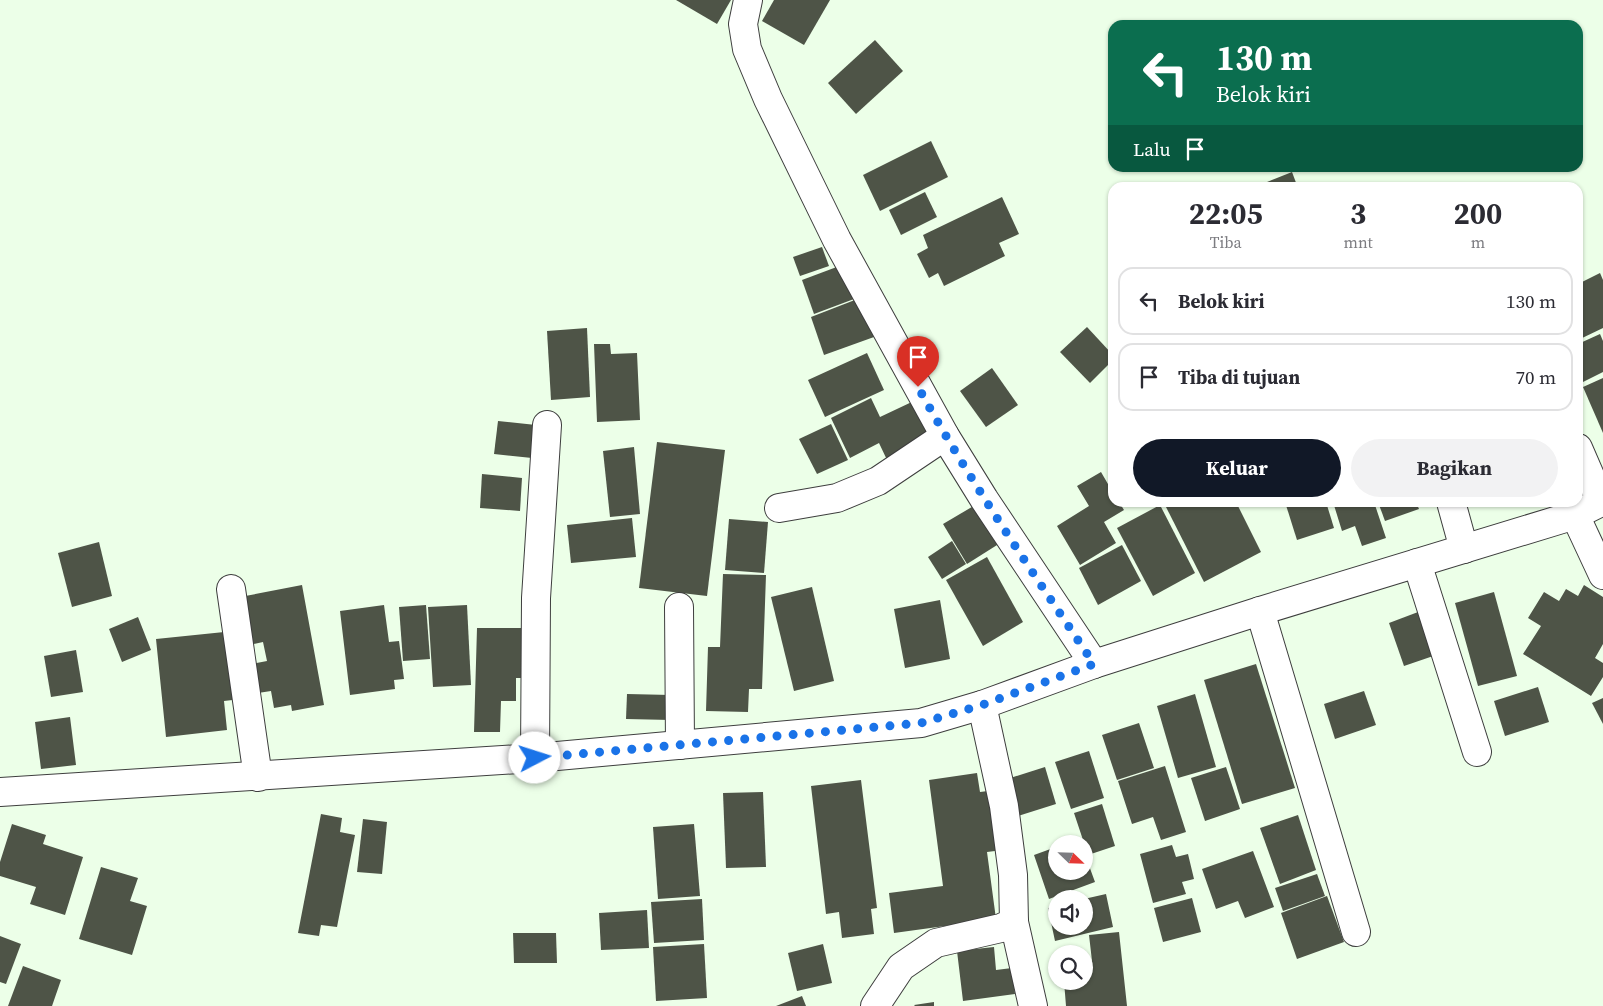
<!DOCTYPE html>
<html lang="id">
<head>
<meta charset="utf-8">
<style>
  body { margin:0; font-family:"Source Serif 4",serif; background:#f2f2f3; color:#2b2b33; height:100vh; display:flex; flex-direction:column; font-size:19px; white-space:nowrap }
  * { box-sizing:border-box; margin:0 }
  p { font-size:16px; color:#7c7c81 }
  .icon { flex:none; width:28px; height:28px; fill:none; stroke:currentColor; stroke-width:2; stroke-linecap:round; stroke-linejoin:round }
  .map { position:relative; flex:1; overflow:hidden }
  .drawer { position:absolute; left:1108px; top:182px; width:475px; height:325px; display:flex; flex-direction:column; background:#fff; border-radius:15px; box-shadow:0 1px 4px #0004 }
  .drawer>* { flex:none }
  .guide { position:absolute; left:1108px; top:20px; width:475px; height:152px; border-radius:15px; box-shadow:0 1px 4px #0004; background:#0b6e4f; color:#fff; overflow:hidden }
  .needle { width:32px; rotate:113deg }
  .tools { position:absolute; left:1048px; top:835px; display:grid; gap:10px }
  .tools a { display:grid; place-items:center; width:45px; height:45px; border-radius:50%; background:#fff; box-shadow:0 1px 4px #0004; font-size:25px }
  .pin { position:absolute; display:grid; place-items:center; width:42px; height:42px; color:#fff; margin:-51px -21px; border-radius:50% 50% 50% 0; rotate:-45deg; box-shadow:0 0 5px #0007 }
  .pin .icon { rotate:45deg }
  .me { position:absolute; width:55px; margin:-28px; rotate:85deg; stroke-linejoin:round; filter:drop-shadow(0 0 4px #0008) }
  .turn { display:flex; align-items:center; gap:18px; height:105px; padding:0 25px; font-size:22px }
  .turn .icon { width:65px; height:65px; stroke-width:2.5 }
  .turn b { display:block; font-size:35px; line-height:42px }
  .then { display:flex; align-items:center; height:48px; padding:0 25px; background:#0003; gap:10px; font-size:19px }
  .eta { display:flex; justify-content:space-evenly; align-items:center; height:85px; text-align:center }
  .eta b { font-size:30px; font-weight:700; line-height:35px }
  .button { display:flex; gap:10px; margin-top:auto; padding:10px 25px }
  .button a { flex:1; height:58px; border-radius:30px; background:#111827; color:#fff; font-size:20px; font-weight:700; line-height:58px; text-align:center }
  .button a+a { background:#f2f2f3; color:#2b2b33 }
  ul { padding:0; list-style:none }
  li { display:flex; align-items:center; gap:15px; height:68px; margin:0 10px 8px; padding:0 15px; border:2px solid #e1e1e2; border-radius:15px }
  li div { flex:1 }
  li b { display:block; font-size:19px }
  li em { font-style:normal }
  .map>svg:first-child { display:block }
  .building { fill:#4e5447 }
  .lines { fill:none; stroke-linecap:round; stroke-linejoin:round }
  .minor-casing { stroke:#3e3e3e; stroke-width:30 }
  .minor { stroke:#fff; stroke-width:28 }
  .route { stroke:#1a73e8; stroke-width:9; stroke-dasharray:0 16.2 }
</style>
</head>
<body>
<div class="map">
<svg width="1603" height="1006" viewBox="0 0 1603 1006">
  <rect width="100%" height="100%" fill="#ecffe8"/>
  <!-- building -->
  <g class="building">
    <polygon points="676,0 731,0 717,24"/>
    <polygon points="774,0 830,0 804,45 762,21"/>
    <polygon points="875,40 903,71 856,114 828,83"/>
    <polygon points="931,141 948,177 880,211 863,175"/>
    <polygon points="1292,172 1298,188 1263,188 1262,184"/>
    <polygon points="925,192 937,217 901,235 889,210"/>
    <polygon points="1002,197 1019,234 999,243 1005,256 944,286 938,273 929,278 917,254 928,248 923,235"/>
    <polygon points="822,247 829,266 800,276 793,257"/>
    <polygon points="842,265 854,299 814,314 802,280"/>
    <polygon points="1600,273 1603,280 1603,328 1578,340 1578,284"/>
    <polygon points="860,298 874,337 824,355 811,317"/>
    <polygon points="1087,327 1112,354 1112,361 1090,383 1060,352"/>
    <polygon points="587,328 590,397 551,400 547,331"/>
    <polygon points="1600,334 1603,341 1603,372 1581,383 1578,376 1578,344"/>
    <polygon points="594,344 610,344 611,354 637,353 640,420 597,422"/>
    <polygon points="867,353 884,390 825,417 808,380"/>
    <polygon points="992,368 1018,405 986,427 960,391"/>
    <polygon points="1603,378 1603,433 1583,387"/>
    <polygon points="871,398 880,417 916,400 935,439 888,462 879,443 850,458 831,418"/>
    <polygon points="498,421 536,425 532,458 494,454"/>
    <polygon points="831,424 848,460 817,474 799,439"/>
    <polygon points="657,442 725,450 707,596 639,588"/>
    <polygon points="634,447 640,514 610,517 603,451"/>
    <polygon points="1101,472 1112,491 1112,502 1119,502 1124,510 1104,522 1116,543 1080,565 1057,526 1089,506 1077,486"/>
    <polygon points="482,474 522,478 520,511 480,508"/>
    <polygon points="982,501 1005,540 967,564 943,524"/>
    <polygon points="1175,502 1236,502 1261,552 1204,582 1166,507"/>
    <polygon points="1285,502 1326,502 1334,528 1297,540"/>
    <polygon points="1333,502 1374,502 1386,538 1362,546 1355,526 1342,531"/>
    <polygon points="1378,502 1416,502 1419,509 1385,521"/>
    <polygon points="1160,505 1195,573 1153,596 1117,528"/>
    <polygon points="632,518 636,557 571,563 567,525"/>
    <polygon points="729,519 768,522 764,573 725,570"/>
    <polygon points="952,541 966,564 942,579 928,557"/>
    <polygon points="99,542 112,596 72,607 58,553"/>
    <polygon points="1122,545 1141,581 1098,605 1079,568"/>
    <polygon points="987,557 1023,622 983,646 946,580"/>
    <polygon points="723,574 766,575 762,689 749,689 748,712 706,711 708,647 720,647"/>
    <polygon points="302,585 324,705 292,711 291,705 274,708 271,691 258,693 252,664 267,661 263,642 249,645 240,597"/>
    <polygon points="1584,585 1603,597 1603,644 1595,658 1603,663 1603,677 1591,696 1523,654 1541,626 1528,618 1544,592 1559,601 1566,589 1578,596"/>
    <polygon points="812,587 834,681 794,691 771,597"/>
    <polygon points="1494,592 1517,676 1478,686 1455,603"/>
    <polygon points="940,600 950,659 905,668 894,609"/>
    <polygon points="384,605 389,642 399,641 404,679 394,680 395,689 350,695 340,611"/>
    <polygon points="426,605 430,659 403,661 399,607"/>
    <polygon points="467,605 471,685 433,687 428,607"/>
    <polygon points="1426,609 1442,653 1404,666 1389,623"/>
    <polygon points="138,617 151,650 122,662 109,629"/>
    <polygon points="477,628 526,628 525,678 516,678 516,701 501,701 500,732 474,732"/>
    <polygon points="234,631 241,699 224,701 227,730 166,737 156,639"/>
    <polygon points="76,650 83,692 51,697 44,656"/>
    <polygon points="1256,664 1295,788 1242,804 1204,680"/>
    <polygon points="1538,687 1549,722 1505,736 1494,701"/>
    <polygon points="1364,691 1376,725 1335,739 1324,704"/>
    <polygon points="627,694 671,695 671,720 626,719"/>
    <polygon points="1195,694 1216,767 1178,778 1157,706"/>
    <polygon points="1603,698 1603,724 1592,703"/>
    <polygon points="70,717 76,765 41,769 35,722"/>
    <polygon points="1139,723 1154,768 1117,780 1102,735"/>
    <polygon points="1089,751 1104,798 1071,809 1055,762"/>
    <polygon points="1165,766 1186,832 1161,840 1153,817 1132,824 1118,781"/>
    <polygon points="1045,767 1056,804 1018,816 1007,779"/>
    <polygon points="1226,767 1240,809 1205,821 1191,778"/>
    <polygon points="977,773 980,792 996,790 1003,850 987,852 996,919 894,933 889,893 943,886 929,780"/>
    <polygon points="861,780 877,908 871,909 874,934 842,938 839,912 826,914 811,786"/>
    <polygon points="763,792 766,867 726,868 723,793"/>
    <polygon points="1102,804 1115,846 1088,855 1074,813"/>
    <polygon points="321,814 342,818 340,832 355,835 337,927 321,925 319,936 298,933"/>
    <polygon points="1298,815 1316,870 1280,884 1260,828"/>
    <polygon points="363,819 387,822 382,874 357,872"/>
    <polygon points="12,824 46,835 43,844 83,857 65,915 30,904 36,887 0,876 0,862"/>
    <polygon points="694,824 700,896 658,899 653,827"/>
    <polygon points="1079,839 1081,844 1066,844 1066,843"/>
    <polygon points="1172,845 1176,857 1188,854 1194,879 1182,882 1186,894 1153,903 1140,854"/>
    <polygon points="1056,847 1056,871 1084,871 1084,852 1095,882 1049,899 1034,855"/>
    <polygon points="1253,851 1274,907 1245,918 1238,901 1216,909 1202,869"/>
    <polygon points="101,867 138,878 130,901 147,906 132,955 79,939"/>
    <polygon points="1317,874 1325,896 1283,911 1275,888"/>
    <polygon points="1106,894 1113,927 1055,941 1048,908 1056,906 1056,926 1084,926 1084,899"/>
    <polygon points="1327,896 1344,942 1297,959 1281,913"/>
    <polygon points="1192,898 1201,932 1163,942 1154,908"/>
    <polygon points="702,899 704,940 654,943 651,902"/>
    <polygon points="647,910 649,948 601,950 599,913"/>
    <polygon points="1119,932 1127,1006 1066,1006 1064,981 1084,981 1084,962 1092,961 1089,935"/>
    <polygon points="513,933 556,933 557,963 514,963"/>
    <polygon points="0,936 21,944 6,984 0,982"/>
    <polygon points="704,944 707,998 656,1001 653,947"/>
    <polygon points="823,944 832,983 797,991 788,953"/>
    <polygon points="994,947 996,970 1012,968 1015,994 963,1001 957,951"/>
    <polygon points="23,966 61,980 52,1006 8,1006"/>
    <polygon points="802,996 806,1006 776,1006"/>
    <polygon points="934,1002 934,1006 915,1006 914,1005"/>
  </g>
  <g class="lines">
    <!-- minor casing -->
    <g class="minor-casing">
      <g id="minor">
        <polyline points="748,0 743,24 747,49 768,99 837,240 945,436 984,499 1094,664"/>
        <polyline points="1578,448 1601,501"/>
        <polyline points="1451,502 1464,549"/>
        <polyline points="779,508 837,498 878,481 945,436"/>
        <polyline points="1575,515 1603,575"/>
        <polyline points="1417,563 1477,752"/>
        <polyline points="231,589 258,777"/>
        <polyline points="679,607 680,745"/>
        <polyline points="1260,611 1356,932"/>
        <polyline points="535,758 536,598 547,425"/>
        <polyline points="0,792 535,758 921,723 982,705 1094,664 1260,611 1575,515 1603,501"/>
        <polyline points="1014,922 1033,1006"/>
        <polyline points="875,1006 901,967 936,943 1001,928 1014,922 1013,875 1004,806 982,705"/>
      </g>
    </g>
    <!-- minor -->
    <use href="#minor" class="minor"/>
  </g>
  <g class="lines">
    <!-- route -->
    <path class="route" d="M535 758 921 723 982 705 1094 664C1033 573 971 483 918 387"/>
  </g>
</svg>
<div class="tools">
<a><svg class="needle" viewBox="-14 -14 28 28"><path d="M0-13l5 13h-10z" fill="#e53935"/><path d="M0 13l5-13h-10z" fill="#7c7c81"/></svg></a>
<a><svg class="icon" aria-label="sound" viewBox="0 0 24 24"><path d="M4 9h4l5-4v14l-5-4H4zM17 9q2 3 0 6"/></svg></a>
<a><svg class="icon" aria-label="search" viewBox="0 0 24 24"><circle cx="10" cy="10" r="6"/><path d="M15 15l6 6"/></svg></a>
</div>
<div class="pin" style="left:918px;top:387px;background:#d93025"><svg class="icon" aria-label="arrive" viewBox="0 0 24 24"><path d="M6 21V4h12l-3 4 3 4H6"/></svg></div>
<svg class="me" style="left:535px;top:758px" viewBox="-20 -20 40 40"><circle r="19" fill="#fff"/><path d="M0-13L10 11 0 6-10 11z" fill="#1a73e8"/></svg>
<div class="guide">
<div class="turn"><svg class="icon" aria-label="left" viewBox="0 0 24 24"><path d="M17 20v-9H6M10 6l-5 5 5 5"/></svg><div><b>130 m</b>Belok kiri</div></div>
<div class="then">Lalu<svg class="icon" aria-label="arrive" viewBox="0 0 24 24"><path d="M6 21V4h12l-3 4 3 4H6"/></svg></div>
</div>
<section class="drawer">
<div class="eta">
<div><b>22:05</b><p>Tiba</p></div>
<div><b>3</b><p>mnt</p></div>
<div><b>200</b><p>m</p></div>
</div>
<ul>
<li><svg class="icon" aria-label="left" viewBox="0 0 24 24"><path d="M17 20v-9H6M10 6l-5 5 5 5"/></svg><div><b>Belok kiri</b></div><em>130 m</em></li>
<li><svg class="icon" aria-label="arrive" viewBox="0 0 24 24"><path d="M6 21V4h12l-3 4 3 4H6"/></svg><div><b>Tiba di tujuan</b></div><em>70 m</em></li>
</ul>
<div class="button"><a>Keluar</a><a>Bagikan</a></div>
</section>
</div>
</body>
</html>
